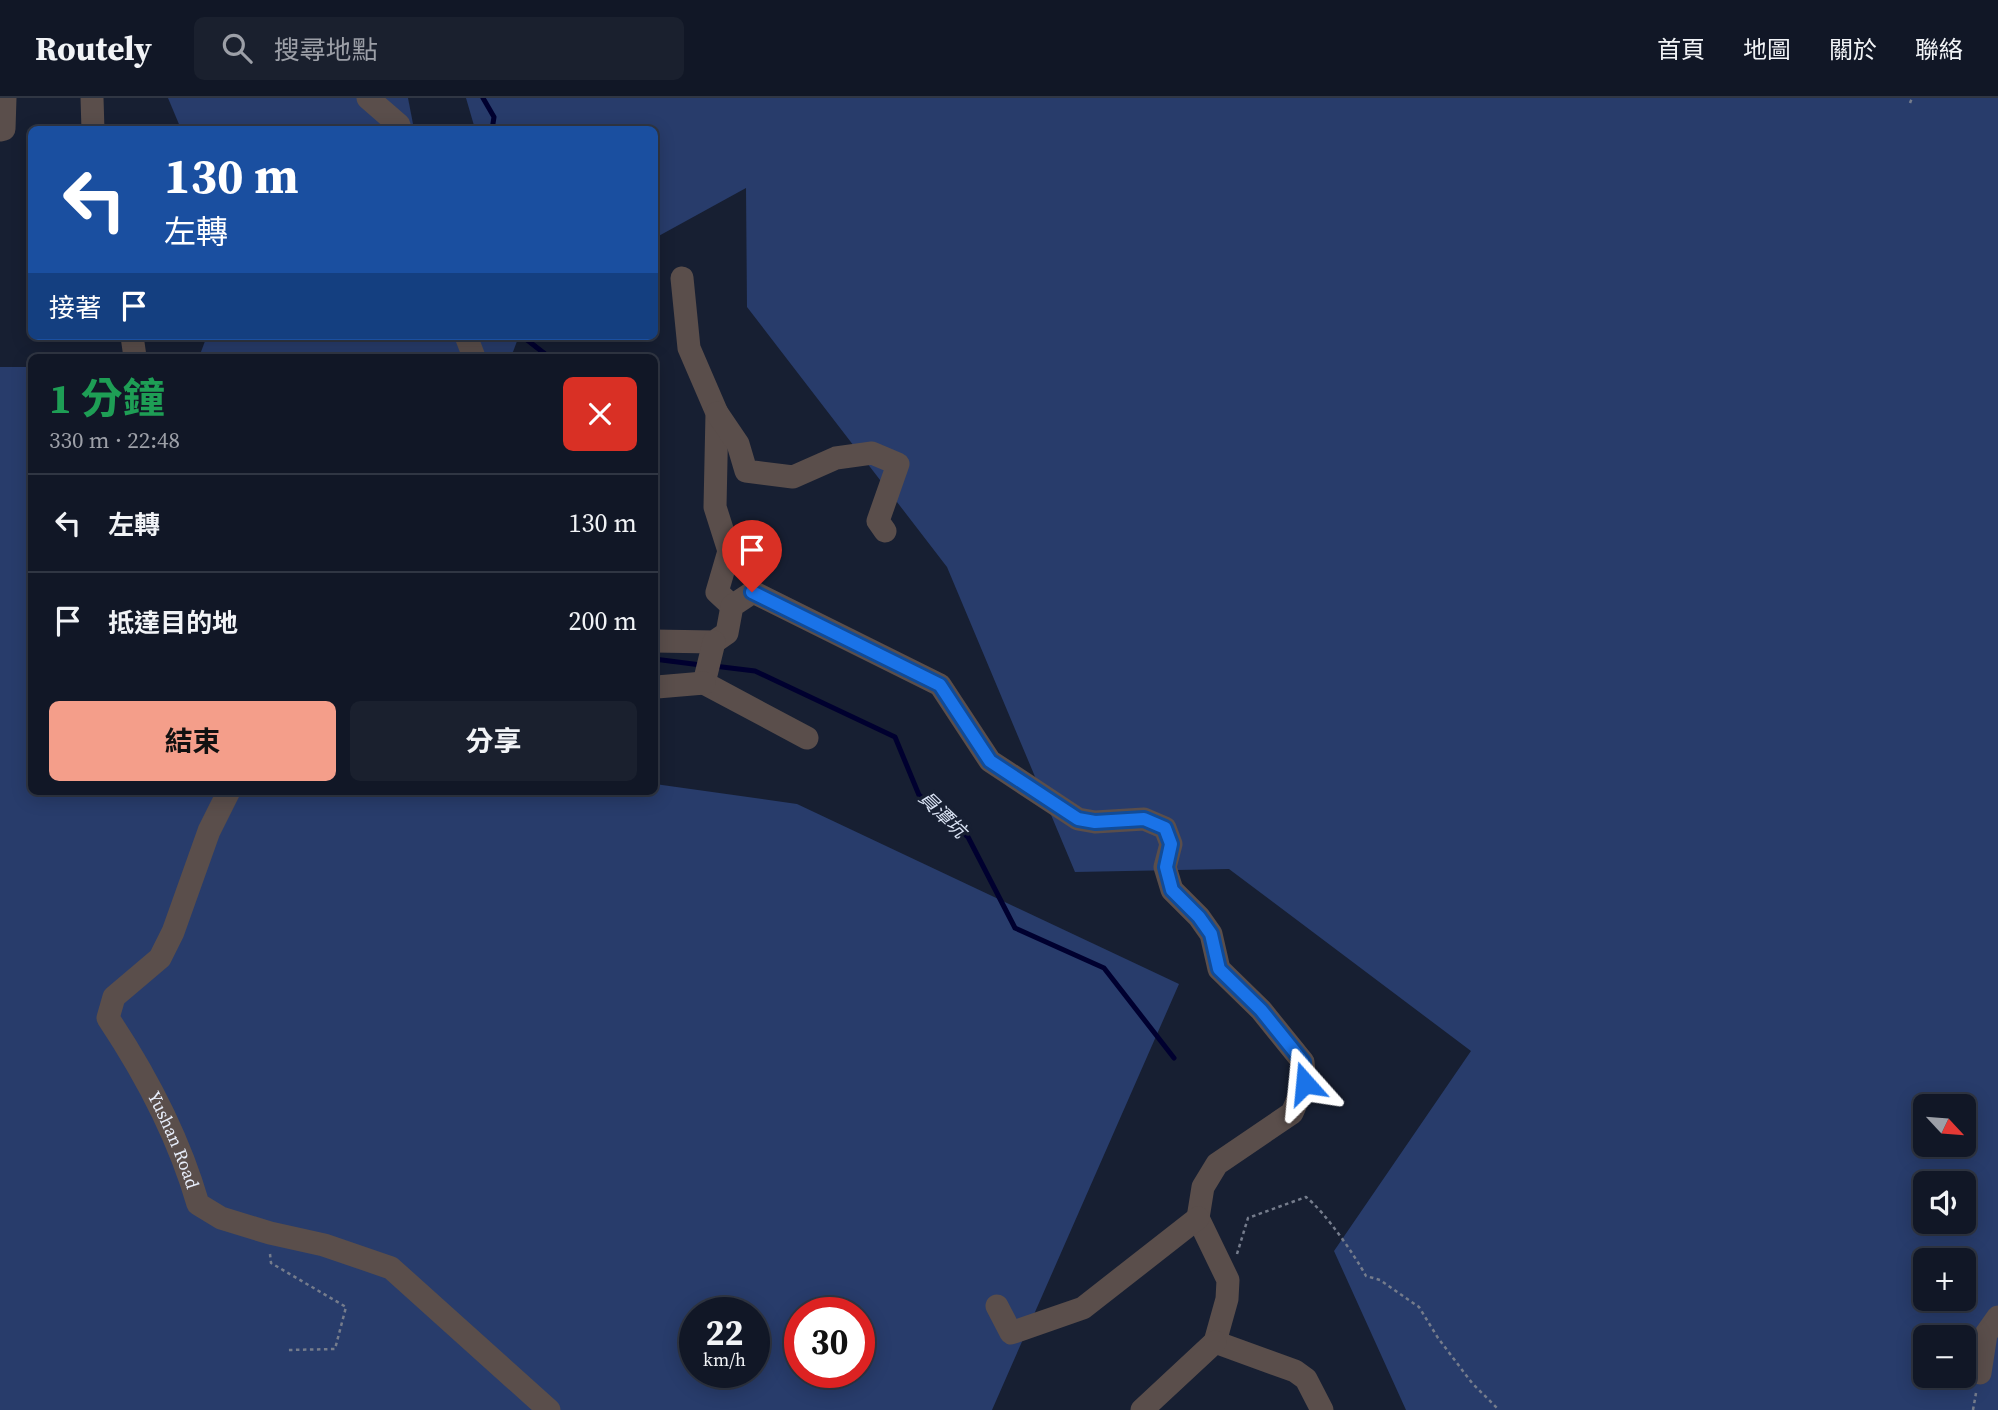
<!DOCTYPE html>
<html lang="zh-TW">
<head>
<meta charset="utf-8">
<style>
  body { margin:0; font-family:"Source Serif 4","Noto Sans TC",serif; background:#1a202e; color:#f1f3f6; height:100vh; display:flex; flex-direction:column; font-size:26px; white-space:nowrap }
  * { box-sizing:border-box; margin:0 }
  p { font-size:23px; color:#9c9fa7 }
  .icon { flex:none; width:38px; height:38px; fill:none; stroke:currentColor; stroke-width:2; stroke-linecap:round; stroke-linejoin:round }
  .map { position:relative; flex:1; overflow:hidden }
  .sheet { position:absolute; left:28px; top:256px; width:630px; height:441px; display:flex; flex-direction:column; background:#111726; border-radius:10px; box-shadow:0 4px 18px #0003,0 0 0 2px #303643 }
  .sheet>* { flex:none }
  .hud { position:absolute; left:28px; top:28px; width:630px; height:214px; border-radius:10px; box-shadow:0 4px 18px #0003,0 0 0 2px #303643; background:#1a4fa0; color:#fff; overflow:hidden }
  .needle { width:46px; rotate:116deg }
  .tools { position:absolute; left:1913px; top:996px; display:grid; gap:14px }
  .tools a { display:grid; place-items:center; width:63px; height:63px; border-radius:10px; background:#111726; box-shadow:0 4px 18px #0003,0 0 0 2px #303643; font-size:35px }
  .speed { position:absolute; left:679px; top:1199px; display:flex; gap:14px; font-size:35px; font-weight:700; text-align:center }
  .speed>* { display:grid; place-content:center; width:91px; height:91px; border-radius:50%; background:#111726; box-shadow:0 4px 18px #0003,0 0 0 2px #303643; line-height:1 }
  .speed small { font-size:18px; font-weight:400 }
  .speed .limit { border:10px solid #d22; background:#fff; color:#111 }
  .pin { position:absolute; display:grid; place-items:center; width:60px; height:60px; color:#fff; margin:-72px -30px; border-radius:50% 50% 50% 0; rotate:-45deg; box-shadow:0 0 7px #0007 }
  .pin .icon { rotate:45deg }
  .me { position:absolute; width:77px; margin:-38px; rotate:342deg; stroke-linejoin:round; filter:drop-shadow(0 0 5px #0008) }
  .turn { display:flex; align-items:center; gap:24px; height:147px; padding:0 21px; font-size:32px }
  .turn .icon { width:91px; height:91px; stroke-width:2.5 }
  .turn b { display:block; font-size:49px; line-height:60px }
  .then { display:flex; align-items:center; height:66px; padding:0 21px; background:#0003; gap:14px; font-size:26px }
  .round { display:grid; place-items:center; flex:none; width:74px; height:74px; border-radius:10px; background:#1a202e }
  .summary { display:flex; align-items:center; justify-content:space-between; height:119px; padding:0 21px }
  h1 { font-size:42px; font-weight:700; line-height:52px; color:#1e9e55 }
  .action { display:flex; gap:14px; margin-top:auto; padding:14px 21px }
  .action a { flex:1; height:80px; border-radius:10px; background:#f49e8a; color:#111; font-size:28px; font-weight:700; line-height:80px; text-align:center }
  .action a+a { background:#1a202e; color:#f1f3f6 }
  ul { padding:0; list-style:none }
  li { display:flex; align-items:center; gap:21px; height:98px; padding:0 21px; border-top:2px solid #303643 }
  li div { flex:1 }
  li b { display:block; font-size:26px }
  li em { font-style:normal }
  header { display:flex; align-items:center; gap:42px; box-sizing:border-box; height:98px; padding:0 35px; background:#111726; border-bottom:2px solid #303643 }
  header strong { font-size:33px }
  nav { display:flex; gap:38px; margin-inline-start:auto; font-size:24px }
  .search { width:490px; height:63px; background:#1a202e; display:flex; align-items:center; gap:18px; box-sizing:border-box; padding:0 24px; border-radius:10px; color:#9c9fa7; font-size:26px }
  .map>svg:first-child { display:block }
  .green { fill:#283c6b; fill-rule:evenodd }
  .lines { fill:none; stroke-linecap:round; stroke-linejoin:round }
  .stream { stroke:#00002f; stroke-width:5 }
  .path { stroke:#757c8c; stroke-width:2.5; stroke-dasharray:3.5 3.5; stroke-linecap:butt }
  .minor { stroke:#5a4e4b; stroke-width:23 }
  .route-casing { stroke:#114b97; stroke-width:18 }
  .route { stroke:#1a73e8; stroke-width:12 }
  .labels { text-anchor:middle; stroke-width:7; stroke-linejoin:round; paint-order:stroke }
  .street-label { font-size:18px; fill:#e6ecf9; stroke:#171f32 }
  .water-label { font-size:19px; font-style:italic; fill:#dae3f4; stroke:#171f32 }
</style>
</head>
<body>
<header>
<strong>Routely</strong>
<div class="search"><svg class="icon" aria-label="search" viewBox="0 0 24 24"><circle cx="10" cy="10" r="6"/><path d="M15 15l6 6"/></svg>搜尋地點</div>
<nav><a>首頁</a><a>地圖</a><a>關於</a><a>聯絡</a></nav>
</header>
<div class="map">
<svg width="1998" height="1312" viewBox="0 0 1998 1312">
  <rect width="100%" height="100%" fill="#171f32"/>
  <!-- green -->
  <g class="green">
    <polygon points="168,0 408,0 414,31 181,31"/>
    <path d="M466 0H1998V1312H1406L1334 1153 1471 953 1229 771 1075 774 947 469 747 209 746 90 655 140 654 32 475 31ZM1925 1008H1964V1046H1925ZM1925 1085H1964V1124H1925ZM1925 1162H1964V1200H1925ZM1925 1239H1964V1278H1925Z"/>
    <polygon points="207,238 519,238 511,259 199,259"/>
    <path d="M0 269H31L32 693H654L655 686 797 706 1179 886 992 1312H0ZM695 1214H754V1274H695ZM800 1214H859V1274H800Z"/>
  </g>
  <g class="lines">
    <!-- stream -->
    <g class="stream">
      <polyline points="483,0 494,19 492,32"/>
      <polyline points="522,238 549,259"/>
      <polyline points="654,561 701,567"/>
      <polyline points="714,568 755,573 895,639 919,697 968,739 1015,830 1104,870 1174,960"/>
    </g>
    <!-- path -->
    <g class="path">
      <polyline points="1910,5 1912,0"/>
      <polyline points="270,1156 271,1165 346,1209 335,1251 288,1252"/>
      <path d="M1237 1156 1248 1120 1306 1099C1325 1114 1354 1156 1366 1178L1380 1182 1419 1209 1438 1240 1472 1285 1499 1312"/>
      <polyline points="1973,1312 1976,1295"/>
    </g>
    <!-- minor -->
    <g class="minor">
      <polyline points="92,0 93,32"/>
      <polyline points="368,0 399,27 400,32"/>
      <polyline points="0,32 4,31 5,0"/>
      <polyline points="682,180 689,250 717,315 715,409 729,453 717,494 732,508"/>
      <polyline points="132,238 135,259"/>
      <polyline points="466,238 474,259"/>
      <polyline points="717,315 738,346 746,373 793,379 836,360 872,355 898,366 878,423 885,433"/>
      <polyline points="654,543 714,544 727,535 732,508 753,494 940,587 990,663 1078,721 1095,724 1144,721 1165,730 1171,746 1165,769 1172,792 1199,819 1211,836 1219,871 1261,912 1303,964 1305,985 1292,1015 1217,1066 1203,1089 1198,1120 1228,1182 1227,1201 1215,1244 1295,1273 1306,1281 1322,1312"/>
      <polyline points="714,544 704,585 807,640"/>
      <polyline points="657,589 704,585"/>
      <path id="s1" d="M229 693 209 733 173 834 160 860 114 899 108 920C146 977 179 1040 198 1106L221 1120 270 1135 324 1147 391 1170 549 1312"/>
      <polyline points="997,1208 1011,1235 1083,1210 1198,1120"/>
      <polyline points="1980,1275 1986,1236 1998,1219"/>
      <polyline points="1142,1312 1215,1244"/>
    </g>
  </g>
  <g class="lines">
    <!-- route casing -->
    <g class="route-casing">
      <polyline id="route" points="752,494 940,587 990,663 1078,721 1095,724 1144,721 1165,730 1171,746 1166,769 1172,792 1199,819 1211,836 1219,871 1261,912 1303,964 1305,985"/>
    </g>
    <!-- route -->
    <use href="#route" class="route"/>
  </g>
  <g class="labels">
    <!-- street labels -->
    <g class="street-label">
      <text dy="6" stroke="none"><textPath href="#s1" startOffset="402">Yushan Road</textPath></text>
    </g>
    <!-- water labels -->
    <g class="water-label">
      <text transform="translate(943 716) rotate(44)" y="7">員潭坑</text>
    </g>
  </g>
</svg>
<div class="tools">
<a><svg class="needle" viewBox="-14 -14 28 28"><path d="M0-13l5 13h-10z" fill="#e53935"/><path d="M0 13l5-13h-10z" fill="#9c9fa7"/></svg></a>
<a><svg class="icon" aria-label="sound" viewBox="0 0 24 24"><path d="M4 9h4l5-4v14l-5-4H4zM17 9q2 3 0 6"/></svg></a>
<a>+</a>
<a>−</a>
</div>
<div class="speed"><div>22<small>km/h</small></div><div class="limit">30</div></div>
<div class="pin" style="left:752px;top:494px;background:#d93025"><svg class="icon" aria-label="arrive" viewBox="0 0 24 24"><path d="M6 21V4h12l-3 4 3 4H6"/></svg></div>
<svg class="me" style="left:1305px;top:985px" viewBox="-20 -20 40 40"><path d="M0-17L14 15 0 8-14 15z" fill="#1a73e8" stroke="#fff" stroke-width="4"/></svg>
<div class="hud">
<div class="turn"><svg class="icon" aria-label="left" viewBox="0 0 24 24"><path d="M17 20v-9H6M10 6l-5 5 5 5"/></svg><div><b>130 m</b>左轉</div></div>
<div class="then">接著<svg class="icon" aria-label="arrive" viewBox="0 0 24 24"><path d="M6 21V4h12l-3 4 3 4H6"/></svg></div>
</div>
<section class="sheet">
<div class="summary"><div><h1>1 分鐘</h1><p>330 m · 22:48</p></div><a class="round" style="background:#d93025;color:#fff"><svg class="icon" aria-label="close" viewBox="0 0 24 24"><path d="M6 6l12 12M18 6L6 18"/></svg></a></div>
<ul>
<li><svg class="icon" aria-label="left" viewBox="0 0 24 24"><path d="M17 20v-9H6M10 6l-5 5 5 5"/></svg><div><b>左轉</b></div><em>130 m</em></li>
<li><svg class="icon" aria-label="arrive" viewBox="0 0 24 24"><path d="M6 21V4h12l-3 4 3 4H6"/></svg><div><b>抵達目的地</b></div><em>200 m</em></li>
</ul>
<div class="action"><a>結束</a><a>分享</a></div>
</section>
</div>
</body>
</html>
